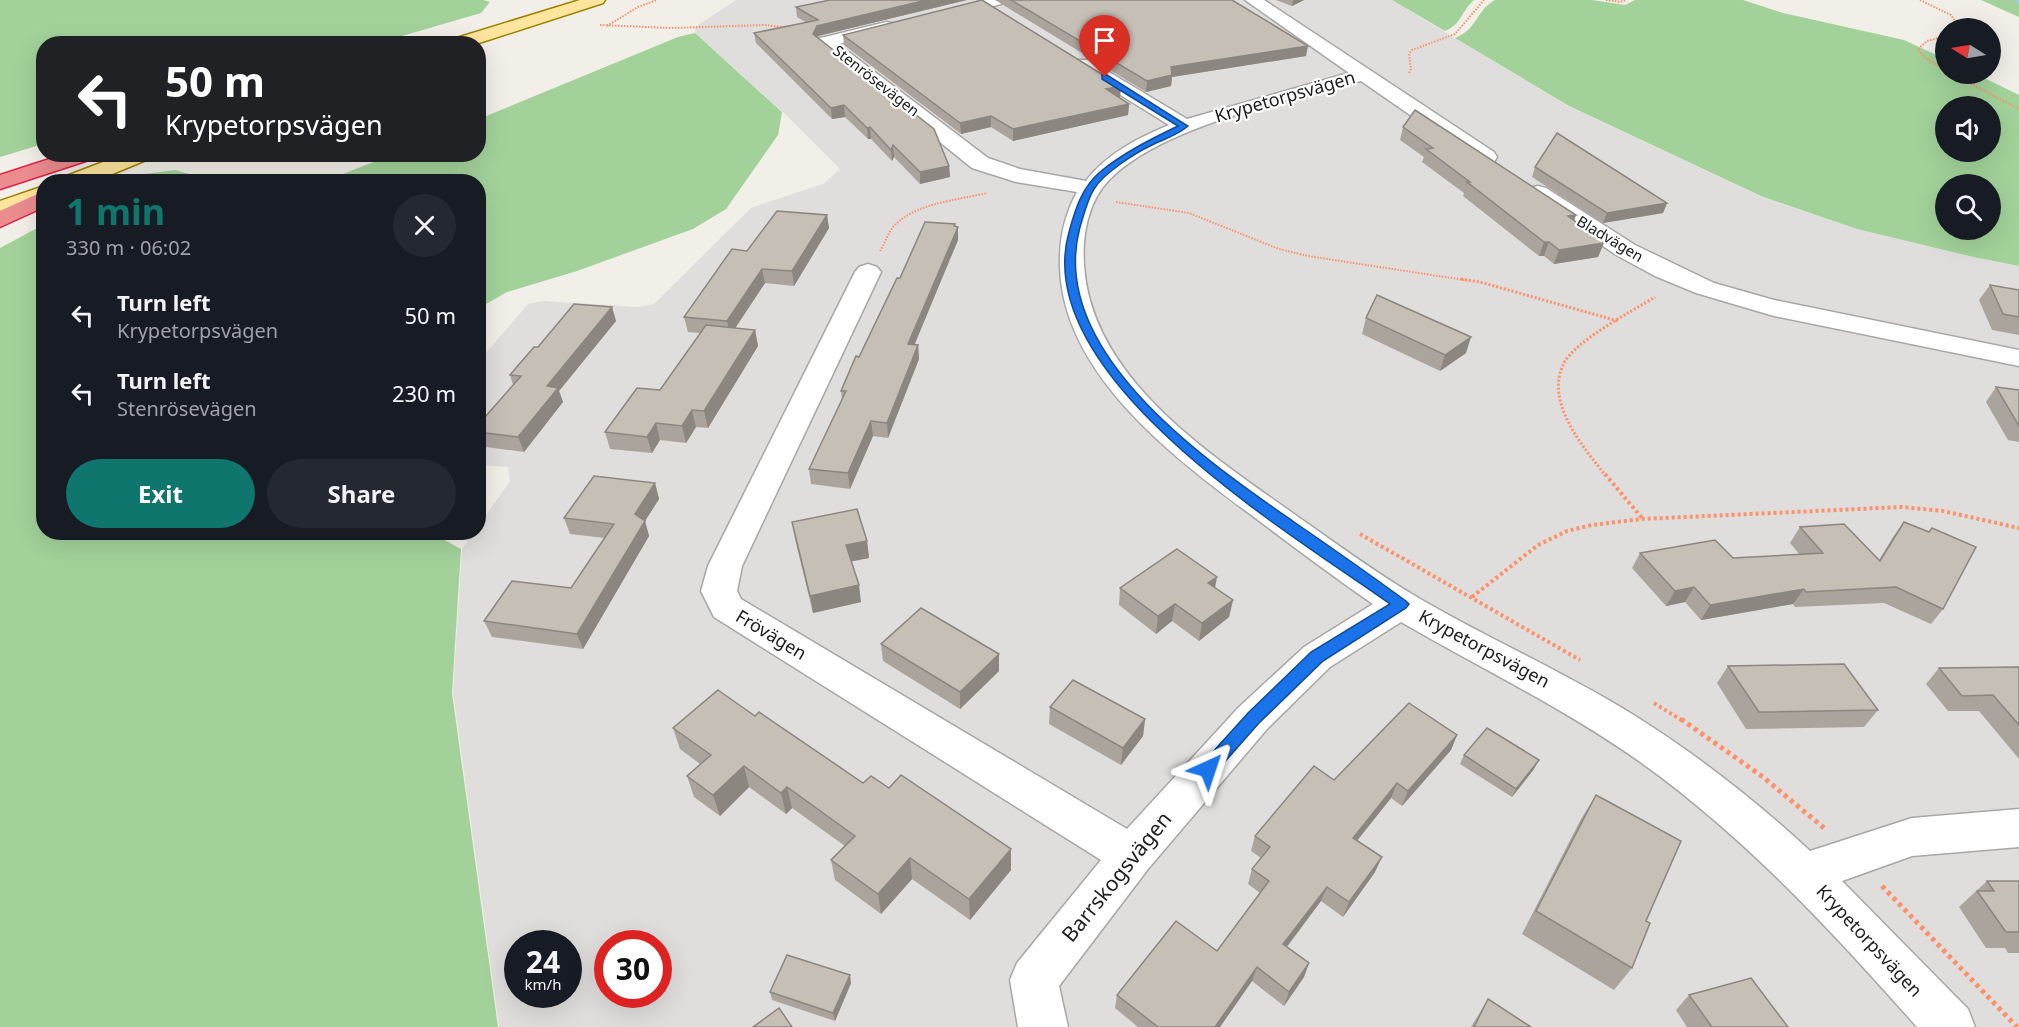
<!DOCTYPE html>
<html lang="en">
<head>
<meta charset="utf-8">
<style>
  body { margin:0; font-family:"Noto Sans",sans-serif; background:#242831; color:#f1f3f6; height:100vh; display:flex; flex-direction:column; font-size:22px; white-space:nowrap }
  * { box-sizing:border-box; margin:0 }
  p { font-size:20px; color:#9ea1a6 }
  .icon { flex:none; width:33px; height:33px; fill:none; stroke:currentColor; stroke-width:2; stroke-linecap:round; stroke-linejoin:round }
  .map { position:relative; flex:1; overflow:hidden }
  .sheet { position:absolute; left:36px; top:174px; width:450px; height:366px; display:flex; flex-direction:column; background:#171b24; border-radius:24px; box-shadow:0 6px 24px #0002 }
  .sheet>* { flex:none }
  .banner { position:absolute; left:36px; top:36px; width:450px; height:126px; border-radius:24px; box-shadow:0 6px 24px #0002; background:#202124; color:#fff; overflow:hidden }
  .needle { width:39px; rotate:281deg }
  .controls { position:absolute; left:1935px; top:18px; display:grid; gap:12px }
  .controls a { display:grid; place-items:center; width:66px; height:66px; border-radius:50%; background:#171b24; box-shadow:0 6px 24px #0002; font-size:30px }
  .speed { position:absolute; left:504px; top:930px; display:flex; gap:12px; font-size:30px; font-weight:700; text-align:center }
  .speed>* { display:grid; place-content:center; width:78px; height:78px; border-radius:50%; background:#171b24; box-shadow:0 6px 24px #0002; line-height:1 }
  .speed small { font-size:15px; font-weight:400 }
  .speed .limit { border:9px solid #d22; background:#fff; color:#111 }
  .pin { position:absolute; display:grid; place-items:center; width:51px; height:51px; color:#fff; margin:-62px -26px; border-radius:50% 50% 50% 0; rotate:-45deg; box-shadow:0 0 6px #0007 }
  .pin .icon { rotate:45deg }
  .me { position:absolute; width:66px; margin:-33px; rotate:42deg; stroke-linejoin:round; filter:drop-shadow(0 0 4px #0008) }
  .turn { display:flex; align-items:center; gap:21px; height:126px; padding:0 30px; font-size:27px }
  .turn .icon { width:78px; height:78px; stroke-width:2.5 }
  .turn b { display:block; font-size:42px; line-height:51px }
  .round { display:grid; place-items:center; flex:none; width:63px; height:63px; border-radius:32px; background:#242831 }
  .head { display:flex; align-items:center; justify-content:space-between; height:102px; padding:0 30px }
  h1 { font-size:36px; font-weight:700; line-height:45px; color:#0f766e }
  .primary-button { display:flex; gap:12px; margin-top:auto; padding:12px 30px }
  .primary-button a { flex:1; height:69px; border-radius:36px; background:#0f766e; color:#fff; font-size:24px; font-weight:700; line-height:69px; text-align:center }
  .primary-button a+a { background:#242831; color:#f1f3f6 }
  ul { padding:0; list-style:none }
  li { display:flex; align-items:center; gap:18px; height:78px; padding:0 30px }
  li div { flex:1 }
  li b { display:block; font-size:22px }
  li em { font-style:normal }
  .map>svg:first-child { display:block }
  .residential { fill:#dfdedd; fill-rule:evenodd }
  .forest { fill:#a2d29a; fill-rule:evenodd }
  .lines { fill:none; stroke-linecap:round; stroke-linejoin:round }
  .stream { fill:#a6cae0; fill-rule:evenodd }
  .minor-casing { stroke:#a7a7a7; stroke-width:3 }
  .major-casing { stroke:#9d8200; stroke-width:3 }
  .highway-casing { stroke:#e22145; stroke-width:3 }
  .path-far3 { stroke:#ff916a; stroke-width:2; stroke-dasharray:1.5 1.5; stroke-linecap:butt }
  .path-far2 { stroke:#ff916a; stroke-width:3; stroke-dasharray:2 2; stroke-linecap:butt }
  .path-far1 { stroke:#ff916a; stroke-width:4; stroke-dasharray:3 3; stroke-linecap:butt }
  .path { stroke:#ff916a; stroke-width:5; stroke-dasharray:4 4; stroke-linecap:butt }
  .minor { fill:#fff; fill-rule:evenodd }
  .major { fill:#ffe59e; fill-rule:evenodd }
  .highway { fill:#eb8c8f; fill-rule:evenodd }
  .wall { fill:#aaa49d }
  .shaded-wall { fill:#8b867f }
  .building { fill:#c6bfb6; stroke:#8b867f; stroke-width:1.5 }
  .route { fill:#1a73e8; stroke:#114b97; stroke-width:1.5 }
  .labels { text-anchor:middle; stroke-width:4.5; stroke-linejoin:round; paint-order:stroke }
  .far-street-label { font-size:15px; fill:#202020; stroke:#fff }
  .street-label { font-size:18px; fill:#202020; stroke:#fff }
  .near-street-label { font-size:21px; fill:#202020; stroke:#fff }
</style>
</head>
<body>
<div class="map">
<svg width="2019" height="1027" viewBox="0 0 2019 1027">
  <rect width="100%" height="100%" fill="#f1efe7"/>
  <!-- residential -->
  <path class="residential" d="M736 0H1392L1568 106 1762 197 1857 229 1972 257 2019 266V1027H499L453 692 462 549 473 533 478 532 479 525 510 481 508 467 479 465V361L528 304 543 301 639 307 654 304 751 208 823 184 840 169 783 112 695 33V27ZM518 944H568V994H518ZM608 944H658V994H608Z"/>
  <!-- forest -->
  <g class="forest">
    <polygon points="0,0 483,0 490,2 481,13 378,43 44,44 43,144 0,157"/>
    <path d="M1392 0H1474C1462 10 1461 25 1445 31Z"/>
    <path d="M1495 0H1592L1625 5 1635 0H1743L1783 13 1904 40 1945 59 1946 74H1976L2019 95V266L1973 257 1857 229 1763 197 1569 106 1455 38C1479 28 1475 11 1495 0ZM1990 106V152H1946V106ZM1990 184V230H1946V184Z"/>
    <polygon points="1981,0 2019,0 2019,17"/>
    <polygon points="695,33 782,112 778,135 726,209 693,229 577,271 507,292 479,308 478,182 315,181 343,174 391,155 478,154 479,119 678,37"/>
    <polygon points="175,170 214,181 130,181 145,174"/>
    <polygon points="43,225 44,532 430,532 461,549 452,693 498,1027 0,1027 0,248"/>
  </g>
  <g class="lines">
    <!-- stream -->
    <polygon class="stream" points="2015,0 2019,0 2019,4 2017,3"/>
    <!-- minor casing -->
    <g class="minor-casing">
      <g id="minor">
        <polygon points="979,0 1007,0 1005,3 985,8 979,6 977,3"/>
        <path d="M1245 0H1264L1494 152 1497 157 1494 162 1486 163 1478 162 1361 81C1288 101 1164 125 1110 179 1088 201 1082 235 1084 265 1091 381 1216 458 1301 519 1340 546 1380 576 1422 600 1491 640 1564 672 1632 714 1696 754 1755 800 1810 851L1912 818 2019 809V847L1912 856 1842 881 1968 1009 1975 1027H1917C1833 932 1746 838 1643 764 1566 709 1482 669 1401 622L1330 667 1267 729 1148 869 1059 986 1068 1027H1018L1010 980 1017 963 1101 860 714 617 701 591 708 566 855 272 859 267 868 264 877 267 881 272 742 566 737 591 741 599 1127 829 1239 707 1304 647 1373 604C1335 578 1299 551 1262 523 1181 463 1063 378 1060 267 1059 240 1064 216 1077 192L1016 182 972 168 816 42 819 38 825 37 886 22 892 23 894 27 892 31 838 44 988 158 1020 169 1086 181C1106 154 1138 138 1169 125L1077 68 1074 64 1077 60H1089L1187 119 1349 73Z"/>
        <polygon points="1538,186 1546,188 1635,245 1714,283 1774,300 2019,350 2019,366 1774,316 1696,293 1655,276 1618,256 1530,198 1527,193 1530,188"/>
      </g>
    </g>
    <!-- major casing -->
    <g class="major-casing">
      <g id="major">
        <polygon points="580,0 605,0 603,3 476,44 448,44 450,40"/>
        <polygon points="124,154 154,154 151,158 93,182 61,182 64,177"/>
        <polygon points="44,186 44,201 0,216 0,201"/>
      </g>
    </g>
    <!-- highway casing -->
    <g class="highway-casing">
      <g id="highway">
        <polygon points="65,154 98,154 95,158 0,189 0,175"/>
        <polygon points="44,191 44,207 0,227 0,211"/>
      </g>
    </g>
    <!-- path-far3 -->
    <g class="path-far3">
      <polyline points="1606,0 1620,2 1626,0"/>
      <polyline points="1920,0 1951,15 1959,27 1957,28"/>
      <polyline points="600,25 671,28 765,25 790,28"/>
      <polyline points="607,26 638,7 657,0"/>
      <polyline points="1946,36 1927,41 1918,49 1924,57 1946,70"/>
      <polyline points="1409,73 1411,69 1409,54 1412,50 1455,34 1484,0"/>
      <polyline points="1952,74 2019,109"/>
      <polyline points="1116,202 1189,213 1279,249 1308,256 1471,281"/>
      <path d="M880 251C885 243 888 233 894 226 915 203 958 200 987 193"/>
    </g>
    <!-- path-far2 -->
    <g class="path-far2">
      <polyline points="1461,279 1480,282 1618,321"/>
      <path d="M1606 476C1584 448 1545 403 1563 365 1574 341 1631 312 1655 297"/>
    </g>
    <!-- path-far1 -->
    <g class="path-far1">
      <polyline points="1605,474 1642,518"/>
      <polyline points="1360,534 1580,660"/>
      <polyline points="1472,597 1538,545 1567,531 1592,525 1642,519 1902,507 1943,511 2019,528"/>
      <polyline points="1654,703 1683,721"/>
    </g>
    <!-- path -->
    <g class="path">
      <polyline points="1681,719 1763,777 1824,828"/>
      <polyline points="1882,886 2017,1027"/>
    </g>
    <!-- minor -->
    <use href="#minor" class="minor"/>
    <!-- major -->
    <use href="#major" class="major"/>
    <!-- highway -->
    <use href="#highway" class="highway"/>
  </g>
  <!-- wall -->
  <g class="wall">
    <polygon points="830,0 967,0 818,36 818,37 949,166 950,177 920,184 894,157 892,161 871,139 868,139 845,117 832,119 756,43 754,33 807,23 797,17 796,7"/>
    <polygon points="995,0 1232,0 1306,56 1172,77 1171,86 1146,92"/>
    <polygon points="1276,0 1304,0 1292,6"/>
    <polygon points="843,35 1121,86 1120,97 1119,97 1129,104 1128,115 1013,141 991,127 961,134 844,45"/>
    <polygon points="1403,127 1576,215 1574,221 1604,243 1598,257 1554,264 1544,256 1539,256 1463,196 1464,193 1422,162 1424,157 1400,140"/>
    <polygon points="1535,167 1667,203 1663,213 1603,223 1532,177"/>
    <polygon points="827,215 829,228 794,286 765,283 735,328 755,330 758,346 708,428 696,427 686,443 660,440 652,453 610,449 605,432 660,390 701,333 688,332 684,317 747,251"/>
    <polygon points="955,224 955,226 958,227 958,240 914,344 918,345 919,359 888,438 873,436 850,489 811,484 809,469 842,400 841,391 900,278"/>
    <polygon points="1990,285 2019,290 2019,335 1992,330 1979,300"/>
    <polygon points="612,307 616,321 559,391 563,402 524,452 479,446 478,425 513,385 510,375 538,347"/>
    <polygon points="1366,318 1466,353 1440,371 1362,334"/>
    <polygon points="1996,387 2019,390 2019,442 2008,440 1986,402"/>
    <polygon points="655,483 659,499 645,521 649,536 583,649 492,637 484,621 571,588 605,538 570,534 564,518"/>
    <polygon points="792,522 867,541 869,558 851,561 861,602 813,613 795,539"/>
    <polygon points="1904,522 1943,609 1931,624 1884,603 1795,607 1793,604 1701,620 1685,602 1666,606 1632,568 1640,553 1733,558 1800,555 1790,543 1800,527 1879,560 1893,537"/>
    <polygon points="1120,588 1215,588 1233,600 1229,617 1199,641 1172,621 1156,634 1119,605"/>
    <polygon points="881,644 999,654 999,671 960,709 883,661"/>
    <polygon points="1728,666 1878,710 1864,727 1746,729 1717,683"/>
    <polygon points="2019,667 2019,759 1979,711 1948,711 1926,684 1939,668"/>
    <polygon points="1050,707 1145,719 1143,736 1121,765 1049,724"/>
    <polygon points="755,716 863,783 889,788 1011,849 1011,870 970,920 912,879 881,914 835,880 831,860 845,846 792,808 786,814 749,787 720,816 694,797 687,776 700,764 680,749 673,728"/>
    <polygon points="1457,735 1451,750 1402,806 1391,798 1357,841 1375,872 1343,917 1321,901 1287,947 1309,963 1304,977 1284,1006 1252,981 1220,1027 1138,1027 1115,1008 1117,995 1217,951 1260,893 1248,884 1252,869 1261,858 1251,851 1255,836 1334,780"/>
    <polygon points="1464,755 1534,769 1512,797 1460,764"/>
    <polygon points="1596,795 1646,921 1632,968 1614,990 1522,934 1581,819"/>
    <polygon points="1987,881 2019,881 2019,953 2008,953 2005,948 1986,948 1959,907"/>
    <polygon points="851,983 835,1021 772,1000 770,992"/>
    <polygon points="1689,995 1788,1027 1687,1027 1676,1010"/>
    <polygon points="1488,999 1531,1027 1471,1027"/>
  </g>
  <!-- shaded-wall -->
  <g class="shaded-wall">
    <polygon points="927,0 967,0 818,36 815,44 813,34 817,26"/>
    <polygon points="1293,0 1304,0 1292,6"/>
    <polygon points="1308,46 1306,56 1172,77 1171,86 1146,92 1147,81 1171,67"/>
    <polygon points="1121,86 1120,97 1106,100 1106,89"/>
    <polygon points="1129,104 1128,115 1013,141 1013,129"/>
    <polygon points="844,105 845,117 832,119 831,108"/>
    <polygon points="991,116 991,127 961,134 960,123"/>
    <polygon points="870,127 871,139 868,139 867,128"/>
    <polygon points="893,145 894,157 892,161 891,150"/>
    <polygon points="949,166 950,177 920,184 920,172"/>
    <polygon points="1667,203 1663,213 1603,223 1607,213"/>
    <polygon points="827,215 829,228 794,286 792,271"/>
    <polygon points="1576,215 1571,229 1568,216"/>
    <polygon points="955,224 955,233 958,227 958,240 909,358 908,344"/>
    <polygon points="1544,242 1549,242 1544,256 1539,256"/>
    <polygon points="1604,243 1598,257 1554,264 1559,250"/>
    <polygon points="762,269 765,283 730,336 727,321"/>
    <polygon points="612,307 616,321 559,391 563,402 524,452 518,437 547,386"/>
    <polygon points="755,330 758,346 708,428 704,411"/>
    <polygon points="1471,337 1466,353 1440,371 1445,355"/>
    <polygon points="918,345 919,359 888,438 887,423"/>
    <polygon points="692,410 696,427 686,443 682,426"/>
    <polygon points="871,421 873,436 850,489 848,473"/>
    <polygon points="656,423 660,440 652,453 647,437"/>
    <polygon points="655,483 659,499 645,521 649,536 583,649 577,634 635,514"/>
    <polygon points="867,541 869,558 849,562 846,545"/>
    <polygon points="1217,577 1214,594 1208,583"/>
    <polygon points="859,585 861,602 813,613 810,596"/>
    <polygon points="1694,587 1685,602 1666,606 1675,591"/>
    <polygon points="1804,589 1793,604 1701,620 1710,605"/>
    <polygon points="1233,600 1229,617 1199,641 1202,623"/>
    <polygon points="1175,604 1172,621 1156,634 1158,616"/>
    <polygon points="999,654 999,671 960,709 960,692"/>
    <polygon points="1145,719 1143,736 1121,765 1123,748"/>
    <polygon points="1457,735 1451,750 1402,806 1408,791"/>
    <polygon points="1539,760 1534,769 1512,797 1516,789"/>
    <polygon points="744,766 749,787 720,816 713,795"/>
    <polygon points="1397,783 1391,798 1347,853 1353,838"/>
    <polygon points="787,787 792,808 786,814 781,793"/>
    <polygon points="1011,849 1011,870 970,920 969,899"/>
    <polygon points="1382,857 1375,872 1343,917 1349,902"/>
    <polygon points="910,858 912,879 881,914 878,894"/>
    <polygon points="1327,887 1321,901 1278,958 1283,944"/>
    <polygon points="1309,963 1304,977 1284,1006 1289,992"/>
    <polygon points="1257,967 1252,981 1220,1027 1215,1027"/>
    <polygon points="850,975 851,983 835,1021 833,1013"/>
  </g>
  <!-- building -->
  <g class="building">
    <polygon points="830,0 927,0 817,26 813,34 934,129 949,166 920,172 893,145 891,150 870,127 867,128 844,105 831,108 754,33 818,20 796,7"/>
    <polygon points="982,0 1121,86 1106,89 1129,104 1013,129 991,116 960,123 843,35"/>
    <polygon points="1011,0 1232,0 1308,46 1171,67 1172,75 1147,81"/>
    <polygon points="1415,110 1576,215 1568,216 1604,243 1559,250 1549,242 1544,242 1467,182 1470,182 1426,149 1433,148 1403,127"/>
    <polygon points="1557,133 1667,203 1607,213 1535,167"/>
    <polygon points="777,211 827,215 792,271 762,269 727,321 684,317 732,249 747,251"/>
    <polygon points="925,222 955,224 954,226 958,227 908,344 918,345 887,423 871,421 848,473 809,469 846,391 841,391 856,356 859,357 897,278 900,278"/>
    <polygon points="1990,285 2019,290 2019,317 2003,314"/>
    <polygon points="1377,295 1471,337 1445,355 1366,318"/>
    <polygon points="574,304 612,307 547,386 558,388 518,437 478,432 478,425 521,376 510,375 534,347 538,347"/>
    <polygon points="706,325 755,330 704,411 692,410 682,426 656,423 647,437 605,432 637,388 660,390"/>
    <polygon points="1996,387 2019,390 2019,426"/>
    <polygon points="594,476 655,483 635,514 645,521 577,634 484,621 512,581 571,588 614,524 564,518"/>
    <polygon points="857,509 867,541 846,545 859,585 810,596 792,522"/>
    <polygon points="1904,522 1929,532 1932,528 1976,547 1943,609 1896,587 1806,592 1804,589 1710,605 1694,587 1675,591 1640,553 1715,540 1733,558 1823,553 1800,527 1844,524 1880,561"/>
    <polygon points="1177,549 1217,577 1208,583 1233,600 1202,623 1175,604 1158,616 1120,588"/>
    <polygon points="921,608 999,654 960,692 881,644"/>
    <polygon points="1844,664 1878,710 1759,712 1728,666"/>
    <polygon points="2019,667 2019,725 1993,695 1962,696 1939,668"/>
    <polygon points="1073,680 1145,719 1123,748 1050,707"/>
    <polygon points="718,690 755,716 759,712 863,783 871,776 889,788 901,775 1011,849 969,899 910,858 878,894 831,860 855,836 787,787 781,793 744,766 713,795 687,776 711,755 673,728"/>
    <polygon points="1409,703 1457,735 1408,791 1397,783 1353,838 1382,857 1349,902 1327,887 1283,944 1309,963 1289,992 1257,967 1215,1027 1158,1027 1117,995 1176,921 1217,951 1269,881 1252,869 1270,847 1255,836 1314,766 1334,780"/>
    <polygon points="1487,728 1539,760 1516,789 1464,755"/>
    <polygon points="1596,795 1681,841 1646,921 1650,923 1632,968 1536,911"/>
    <polygon points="1987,881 2019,881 2019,932 2006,932 1977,891 1994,891"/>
    <polygon points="787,955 850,975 833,1013 770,992"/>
    <polygon points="1751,978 1788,1027 1712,1027 1689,995"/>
    <polygon points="1488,999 1531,1027 1474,1027"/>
    <polygon points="779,1008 792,1027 753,1027"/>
  </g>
  <!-- route -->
  <path class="route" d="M1102 75H1107L1188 126C1178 135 1164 139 1152 145 1135 153 1104 173 1094 189 1087 200 1084 215 1080 227 1046 352 1208 462 1294 522 1332 548 1369 574 1406 601L1409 604 1406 608 1323 661 1259 723 1214 774 1208 777 1202 774 1199 769 1202 764 1248 713 1311 652 1390 604C1292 534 1028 377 1069 232 1075 210 1082 187 1100 172 1123 153 1151 139 1178 126L1102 79Z"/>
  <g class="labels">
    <!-- far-street labels -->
    <g class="far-street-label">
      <text transform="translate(876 81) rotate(38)" y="5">Stenrösevägen</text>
      <text transform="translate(1610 239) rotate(31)" y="5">Bladvägen</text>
    </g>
    <!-- street labels -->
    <g class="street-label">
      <text transform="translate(1285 97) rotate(-16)" y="6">Krypetorpsvägen</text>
      <text transform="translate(771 635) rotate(31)" y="6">Frövägen</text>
      <text transform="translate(1484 649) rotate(28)" y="6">Krypetorpsvägen</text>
      <text transform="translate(1869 941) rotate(47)" y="6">Krypetorpsvägen</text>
    </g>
    <!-- near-street labels -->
    <g class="near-street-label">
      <text transform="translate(1117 877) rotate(-51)" y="7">Barrskogsvägen</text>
    </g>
  </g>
</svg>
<div class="controls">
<a><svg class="needle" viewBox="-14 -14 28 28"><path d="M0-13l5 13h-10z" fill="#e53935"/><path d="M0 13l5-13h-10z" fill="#9ea1a6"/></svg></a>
<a><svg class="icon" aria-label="sound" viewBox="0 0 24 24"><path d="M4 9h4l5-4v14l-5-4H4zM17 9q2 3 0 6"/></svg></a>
<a><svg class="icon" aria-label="search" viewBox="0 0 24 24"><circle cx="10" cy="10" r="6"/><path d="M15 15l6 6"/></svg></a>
</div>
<div class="speed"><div>24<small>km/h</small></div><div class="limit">30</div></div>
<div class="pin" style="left:1105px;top:77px;background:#d93025"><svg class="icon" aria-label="arrive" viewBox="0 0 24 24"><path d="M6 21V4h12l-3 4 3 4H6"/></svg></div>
<svg class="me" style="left:1208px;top:769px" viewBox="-20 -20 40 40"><path d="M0-17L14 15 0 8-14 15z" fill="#1a73e8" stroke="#fff" stroke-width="4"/></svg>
<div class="banner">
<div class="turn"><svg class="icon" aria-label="left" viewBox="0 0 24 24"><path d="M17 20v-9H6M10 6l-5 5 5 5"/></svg><div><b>50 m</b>Krypetorpsvägen</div></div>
</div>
<section class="sheet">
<div class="head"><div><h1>1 min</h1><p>330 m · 06:02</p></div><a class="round"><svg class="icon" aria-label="close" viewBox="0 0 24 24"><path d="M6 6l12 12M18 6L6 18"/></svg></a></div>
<ul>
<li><svg class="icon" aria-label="left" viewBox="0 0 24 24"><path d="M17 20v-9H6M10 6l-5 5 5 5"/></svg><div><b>Turn left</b><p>Krypetorpsvägen</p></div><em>50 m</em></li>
<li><svg class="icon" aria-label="left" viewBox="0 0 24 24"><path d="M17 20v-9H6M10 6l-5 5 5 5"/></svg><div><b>Turn left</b><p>Stenrösevägen</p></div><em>230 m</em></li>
</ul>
<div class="primary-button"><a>Exit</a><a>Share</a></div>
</section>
</div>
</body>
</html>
